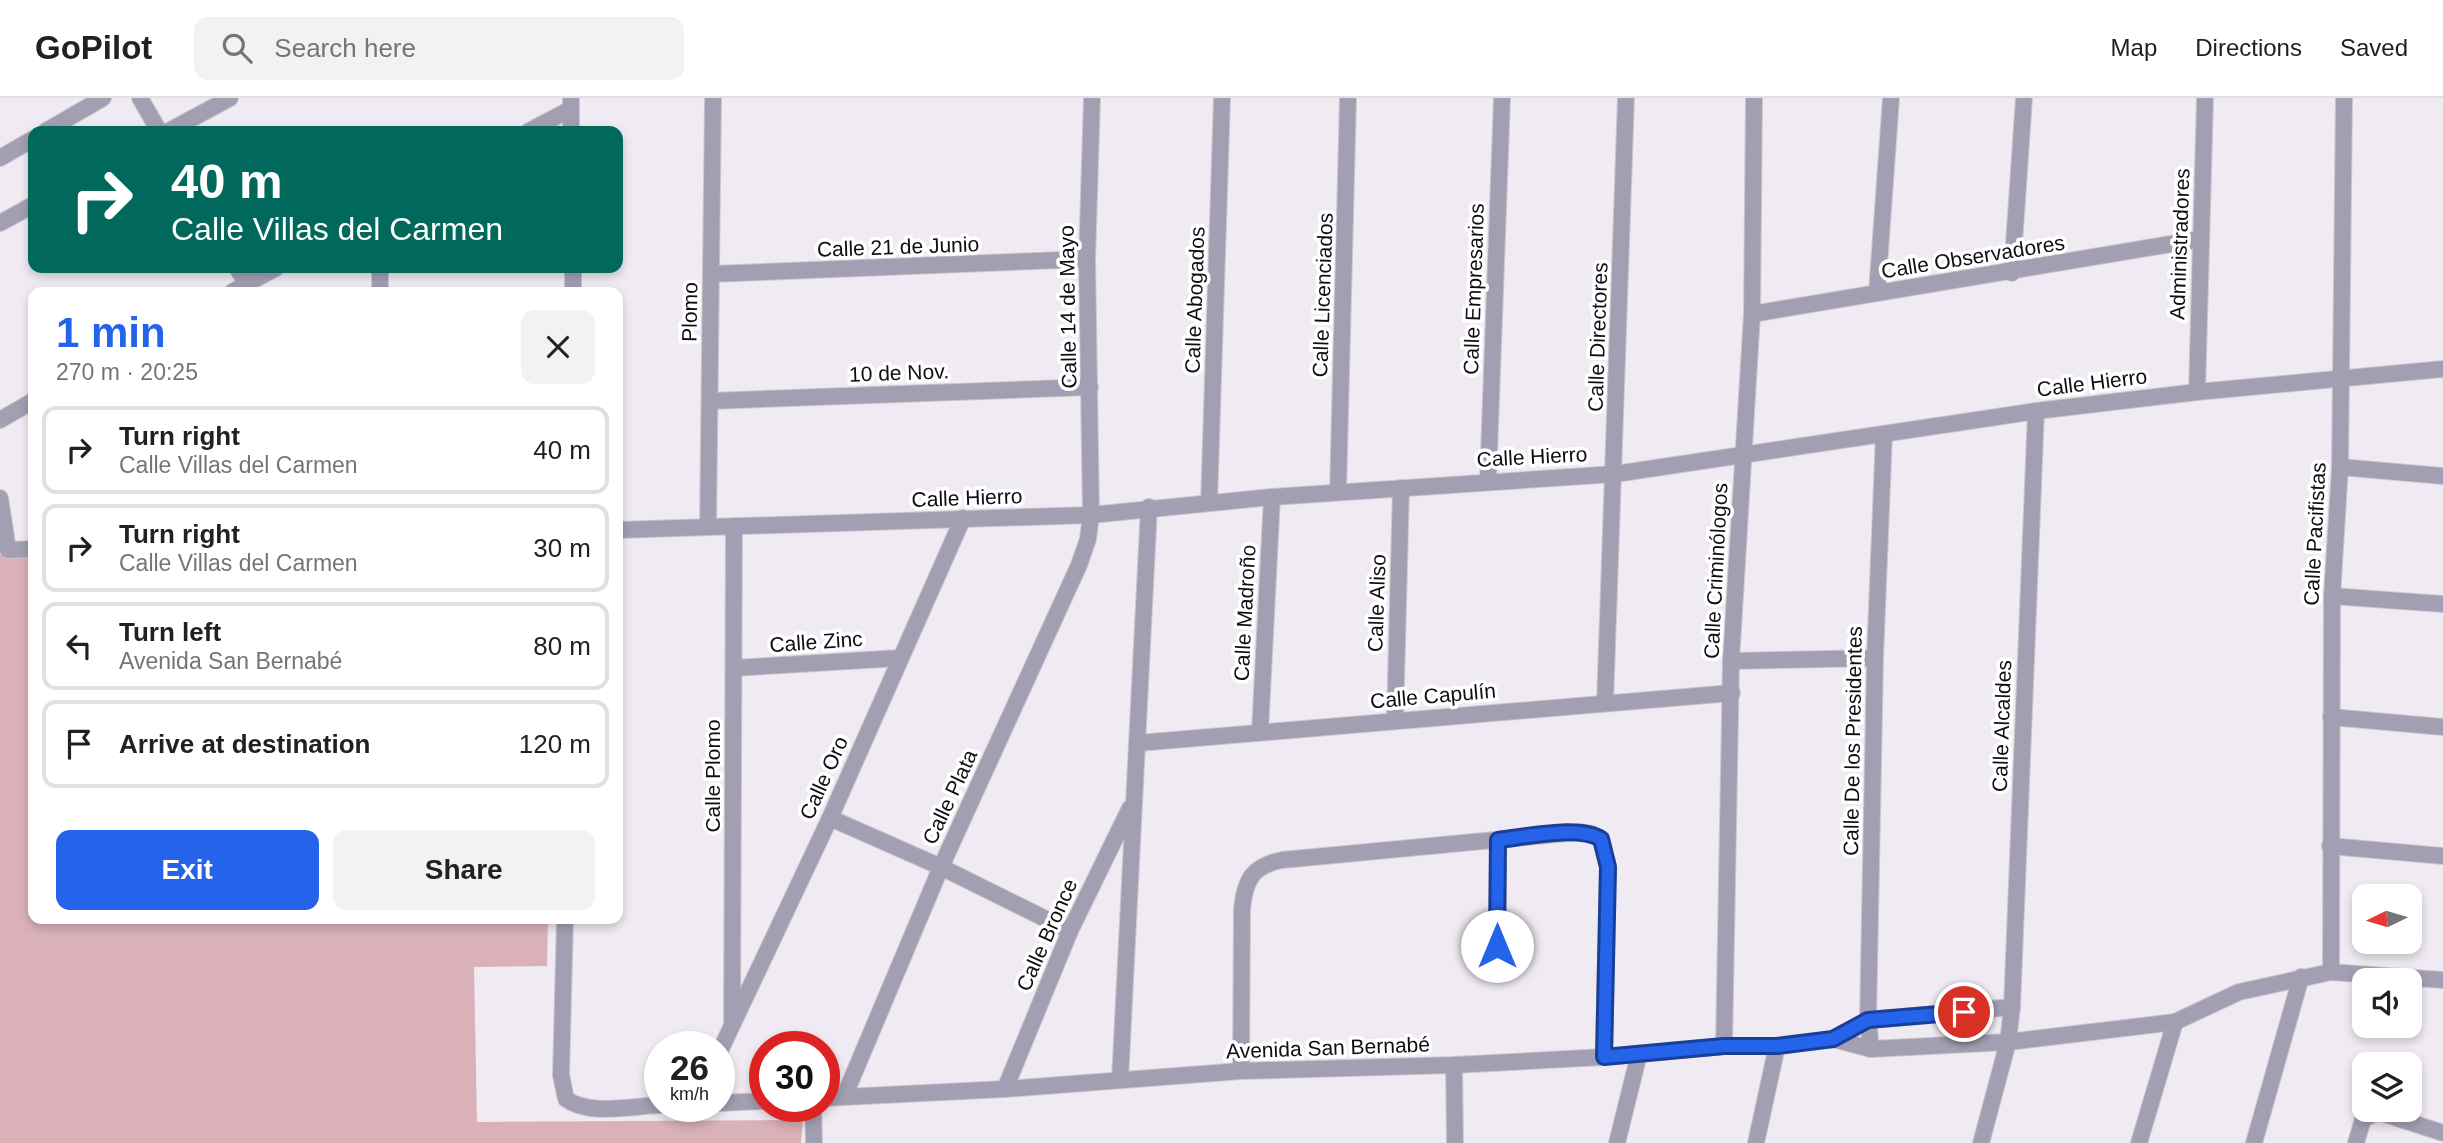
<!DOCTYPE html>
<html lang="en">
<head>
<meta charset="utf-8">
<style>
  body { margin:0; font-family:Arial,sans-serif; background:#f2f2f2; color:#202124; height:100vh; display:flex; flex-direction:column; font-size:26px; white-space:nowrap }
  * { box-sizing:border-box; margin:0 }
  p { font-size:23px; color:#757577 }
  .icon { flex:none; width:38px; height:38px; fill:none; stroke:currentColor; stroke-width:2; stroke-linecap:round; stroke-linejoin:round }
  .map { position:relative; flex:1; overflow:hidden }
  .sheet { position:absolute; left:28px; top:189px; width:595px; height:637px; display:flex; flex-direction:column; background:#fff; border-radius:14px; box-shadow:0 4px 10px #0003 }
  .sheet>* { flex:none }
  .top-card { position:absolute; left:28px; top:28px; width:595px; height:147px; border-radius:14px; box-shadow:0 4px 10px #0003; background:#00695c; color:#fff; overflow:hidden }
  .needle { width:46px; rotate:265deg }
  .buttons { position:absolute; left:2352px; top:786px; display:grid; gap:14px }
  .buttons a { display:grid; place-items:center; width:70px; height:70px; border-radius:14px; background:#fff; box-shadow:0 4px 10px #0003; font-size:35px }
  .speed { position:absolute; left:644px; top:933px; display:flex; gap:14px; font-size:35px; font-weight:700; text-align:center }
  .speed>* { display:grid; place-content:center; width:91px; height:91px; border-radius:50%; background:#fff; box-shadow:0 4px 10px #0003; line-height:1 }
  .speed small { font-size:18px; font-weight:400 }
  .speed .limit { border:10px solid #d22; background:#fff; color:#111 }
  .pin { position:absolute; display:grid; place-items:center; width:60px; height:60px; color:#fff; margin:-30px; border:4px solid #fff; border-radius:50%; box-shadow:0 2px 7px #0007 }
  .me { position:absolute; width:77px; margin:-38px; rotate:0deg; stroke-linejoin:round; filter:drop-shadow(0 0 5px #0008) }
  .turn { display:flex; align-items:center; gap:24px; height:147px; padding:0 28px; font-size:32px }
  .turn .icon { width:91px; height:91px; stroke-width:2.5 }
  .turn b { display:block; font-size:49px; line-height:60px }
  .round { display:grid; place-items:center; flex:none; width:74px; height:74px; border-radius:14px; background:#f2f2f2 }
  .headline { display:flex; align-items:center; justify-content:space-between; height:119px; padding:0 28px }
  h1 { font-size:42px; font-weight:700; line-height:52px; color:#2563eb }
  .primary-button { display:flex; gap:14px; margin-top:auto; padding:14px 28px }
  .primary-button a { flex:1; height:80px; border-radius:14px; background:#2563eb; color:#fff; font-size:28px; font-weight:700; line-height:80px; text-align:center }
  .primary-button a+a { background:#f2f2f2; color:#202124 }
  ul { padding:0; list-style:none }
  li { display:flex; align-items:center; gap:21px; height:88px; margin:0 14px 10px; padding:0 14px; border:4px solid #e0e0e0; border-radius:14px }
  li div { flex:1 }
  li b { display:block; font-size:26px }
  li em { font-style:normal }
  header { display:flex; align-items:center; gap:42px; box-sizing:border-box; height:98px; padding:0 35px; background:#fff; border-bottom:2px solid #e0e0e0 }
  header strong { font-size:33px }
  nav { display:flex; gap:38px; margin-inline-start:auto; font-size:24px }
  .search { width:490px; height:63px; background:#f2f2f2; display:flex; align-items:center; gap:18px; box-sizing:border-box; padding:0 24px; border-radius:14px; color:#757577; font-size:26px }
  .map>svg:first-child { display:block }
  .green { fill:#dab1b8 }
  .lines { fill:none; stroke-linecap:round; stroke-linejoin:round }
  .minor-casing { stroke:#ccc7ce; stroke-width:18 }
  .minor { stroke:#a39fb2; stroke-width:16 }
  .route-casing { stroke:#184099; stroke-width:18 }
  .route { stroke:#2563eb; stroke-width:12 }
  .labels { text-anchor:middle; stroke-width:7; stroke-linejoin:round; paint-order:stroke }
  .street-label { font-size:21px; fill:#100e11; stroke:#fff }
</style>
</head>
<body>
<header>
<strong>GoPilot</strong>
<div class="search"><svg class="icon" aria-label="search" viewBox="0 0 24 24"><circle cx="10" cy="10" r="6"/><path d="M15 15l6 6"/></svg>Search here</div>
<nav><a>Map</a><a>Directions</a><a>Saved</a></nav>
</header>
<div class="map">
<svg width="2443" height="1045" viewBox="0 0 2443 1045">
  <rect width="100%" height="100%" fill="#f0eaf2"/>
  <!-- green -->
  <polygon class="green" points="33,452 33,821 548,821 547,868 474,869 477,1024 803,1022 801,1045 0,1045 0,453"/>
  <g class="lines">
    <!-- minor casing -->
    <g class="minor-casing">
      <g id="minor">
        <polyline points="140,0 159,33"/>
        <polyline points="46,33 103,0"/>
        <polyline points="169,33 230,0"/>
        <polyline points="529,33 571,11"/>
        <polyline points="571,33 571,0"/>
        <polyline points="0,60 33,41"/>
        <polyline points="0,125 33,107"/>
        <polyline points="237,170 247,186 247,194"/>
        <polyline points="380,170 380,194"/>
        <polyline points="573,170 573,194"/>
        <polyline points="2012,175 2024,0"/>
        <polyline points="711,176 1087,161"/>
        <polyline points="232,194 276,170"/>
        <polyline points="1877,195 1891,0"/>
        <polyline points="1752,216 2201,141"/>
        <polyline points="2197,294 2205,0"/>
        <polyline points="710,303 1090,289"/>
        <polyline points="0,322 33,303"/>
        <polyline points="2340,369 2443,378"/>
        <polyline points="1488,383 1502,0"/>
        <polyline points="1338,394 1348,0"/>
        <polyline points="0,400 8,452 33,451"/>
        <polyline points="1209,405 1222,0"/>
        <polyline points="708,429 713,0"/>
        <polyline points="618,432 1091,417 1272,399 1615,376 2036,313 2197,294 2443,271"/>
        <polyline points="2332,498 2443,506"/>
        <polyline points="1731,563 1875,560"/>
        <polyline points="734,570 900,560"/>
        <polyline points="1605,605 1626,0"/>
        <polyline points="2331,619 2443,629"/>
        <polyline points="1395,622 1401,390"/>
        <polyline points="1260,634 1272,399"/>
        <polyline points="1138,645 1732,595"/>
        <polyline points="830,720 941,769 1070,833"/>
        <polyline points="2330,748 2443,758"/>
        <path d="M565 821 561 977 566 1001C589 1018 632 1008 660 1007"/>
        <polyline points="2331,874 2332,498 2340,369 2344,0"/>
        <polyline points="1497,875 1498,742"/>
        <polyline points="732,923 734,428"/>
        <polyline points="1833,941 1871,951 2008,944 2175,924 2239,894 2331,874 2443,882"/>
        <polyline points="1724,948 1731,563 1752,216 1754,0"/>
        <polyline points="1871,951 1868,922 1875,560 1884,336"/>
        <polyline points="719,955 830,720 963,420"/>
        <polyline points="1454,967 1455,1045"/>
        <path d="M1241 973 1242 811C1245 782 1252 768 1282 762L1578 734 1592 736 1601 741 1608 769 1604 959"/>
        <polyline points="1120,982 1149,409"/>
        <polyline points="1005,991 1070,833 1130,710"/>
        <polyline points="844,999 941,769 1079,467 1088,441 1091,417 1087,161 1092,0"/>
        <polyline points="824,1000 1005,991 1241,973 1454,967 1604,959 1724,948 1777,948 1833,941 1868,922 2012,909"/>
        <polyline points="719,1005 765,1003"/>
        <polyline points="813,1008 814,1045"/>
        <polyline points="1617,1045 1639,956"/>
        <polyline points="1756,1045 1777,948"/>
        <polyline points="1981,1045 2008,944 2012,909 2036,313"/>
        <polyline points="2139,1045 2175,924"/>
        <polyline points="2254,1045 2301,879"/>
        <polyline points="2356,1045 2363,1021 2378,1014 2443,1035"/>
      </g>
    </g>
    <!-- minor -->
    <use href="#minor" class="minor"/>
  </g>
  <g class="lines">
    <!-- route casing -->
    <g class="route-casing">
      <path id="route" d="M1497 848 1498 742C1525 739 1578 727 1601 741L1608 769 1604 959 1724 948H1777L1833 941 1868 922 1964 914"/>
    </g>
    <!-- route -->
    <use href="#route" class="route"/>
  </g>
  <g class="labels">
    <!-- street labels -->
    <g class="street-label">
      <text transform="translate(2180 146) rotate(-88)" y="7">Administradores</text>
      <text transform="translate(898 149) rotate(-2)" y="7">Calle 21 de Junio</text>
      <text transform="translate(1973 159) rotate(-9)" y="7">Calle Observadores</text>
      <text transform="translate(1474 191) rotate(-88)" y="7">Calle Empresarios</text>
      <text transform="translate(1323 197) rotate(-88)" y="7">Calle Licenciados</text>
      <text transform="translate(1195 202) rotate(-88)" y="7">Calle Abogados</text>
      <text transform="translate(1068 209) rotate(-91)" y="7">Calle 14 de Mayo</text>
      <text transform="translate(690 214) rotate(-89)" y="7">Plomo</text>
      <text transform="translate(1598 239) rotate(-88)" y="7">Calle Directores</text>
      <text transform="translate(899 275) rotate(-2)" y="7">10 de Nov.</text>
      <text transform="translate(2092 285) rotate(-7)" y="7">Calle Hierro</text>
      <text transform="translate(1532 359) rotate(-3)" y="7">Calle Hierro</text>
      <text transform="translate(967 400) rotate(-2)" y="7">Calle Hierro</text>
      <text transform="translate(2315 436) rotate(-87)" y="7">Calle Pacifistas</text>
      <text transform="translate(1716 473) rotate(-87)" y="7">Calle Criminólogos</text>
      <text transform="translate(1377 505) rotate(-88)" y="7">Calle Aliso</text>
      <text transform="translate(1245 515) rotate(-87)" y="7">Calle Madroño</text>
      <text transform="translate(816 544) rotate(-4)" y="7">Calle Zinc</text>
      <text transform="translate(1433 598) rotate(-5)" y="7">Calle Capulín</text>
      <text transform="translate(2002 628) rotate(-88)" y="7">Calle Alcaldes</text>
      <text transform="translate(1853 643) rotate(-89)" y="7">Calle De los Presidentes</text>
      <text transform="translate(713 678) rotate(-90)" y="7">Calle Plomo</text>
      <text transform="translate(824 680) rotate(-66)" y="7">Calle Oro</text>
      <text transform="translate(950 699) rotate(-65)" y="7">Calle Plata</text>
      <text transform="translate(1047 837) rotate(-66)" y="7">Calle Bronce</text>
      <text transform="translate(1328 950) rotate(-2)" y="7">Avenida San Bernabé</text>
    </g>
  </g>
</svg>
<div class="buttons">
<a><svg class="needle" viewBox="-14 -14 28 28"><path d="M0-13l5 13h-10z" fill="#e53935"/><path d="M0 13l5-13h-10z" fill="#757577"/></svg></a>
<a><svg class="icon" aria-label="sound" viewBox="0 0 24 24"><path d="M4 9h4l5-4v14l-5-4H4zM17 9q2 3 0 6"/></svg></a>
<a><svg class="icon" aria-label="layers" viewBox="0 0 24 24"><path d="M12 4l9 5-9 5-9-5zM3 14l9 5 9-5"/></svg></a>
</div>
<div class="speed"><div>26<small>km/h</small></div><div class="limit">30</div></div>
<div class="pin" style="left:1964px;top:914px;background:#d93025"><svg class="icon" aria-label="arrive" viewBox="0 0 24 24"><path d="M6 21V4h12l-3 4 3 4H6"/></svg></div>
<svg class="me" style="left:1497px;top:848px" viewBox="-20 -20 40 40"><circle r="19" fill="#fff"/><path d="M0-13L10 11 0 6-10 11z" fill="#2563eb"/></svg>
<div class="top-card">
<div class="turn"><svg class="icon" aria-label="right" viewBox="0 0 24 24"><path d="M7 20v-9h11M14 6l5 5-5 5"/></svg><div><b>40 m</b>Calle Villas del Carmen</div></div>
</div>
<section class="sheet">
<div class="headline"><div><h1>1 min</h1><p>270 m · 20:25</p></div><a class="round"><svg class="icon" aria-label="close" viewBox="0 0 24 24"><path d="M6 6l12 12M18 6L6 18"/></svg></a></div>
<ul>
<li><svg class="icon" aria-label="right" viewBox="0 0 24 24"><path d="M7 20v-9h11M14 6l5 5-5 5"/></svg><div><b>Turn right</b><p>Calle Villas del Carmen</p></div><em>40 m</em></li>
<li><svg class="icon" aria-label="right" viewBox="0 0 24 24"><path d="M7 20v-9h11M14 6l5 5-5 5"/></svg><div><b>Turn right</b><p>Calle Villas del Carmen</p></div><em>30 m</em></li>
<li><svg class="icon" aria-label="left" viewBox="0 0 24 24"><path d="M17 20v-9H6M10 6l-5 5 5 5"/></svg><div><b>Turn left</b><p>Avenida San Bernabé</p></div><em>80 m</em></li>
<li><svg class="icon" aria-label="arrive" viewBox="0 0 24 24"><path d="M6 21V4h12l-3 4 3 4H6"/></svg><div><b>Arrive at destination</b></div><em>120 m</em></li>
</ul>
<div class="primary-button"><a>Exit</a><a>Share</a></div>
</section>
</div>
</body>
</html>
